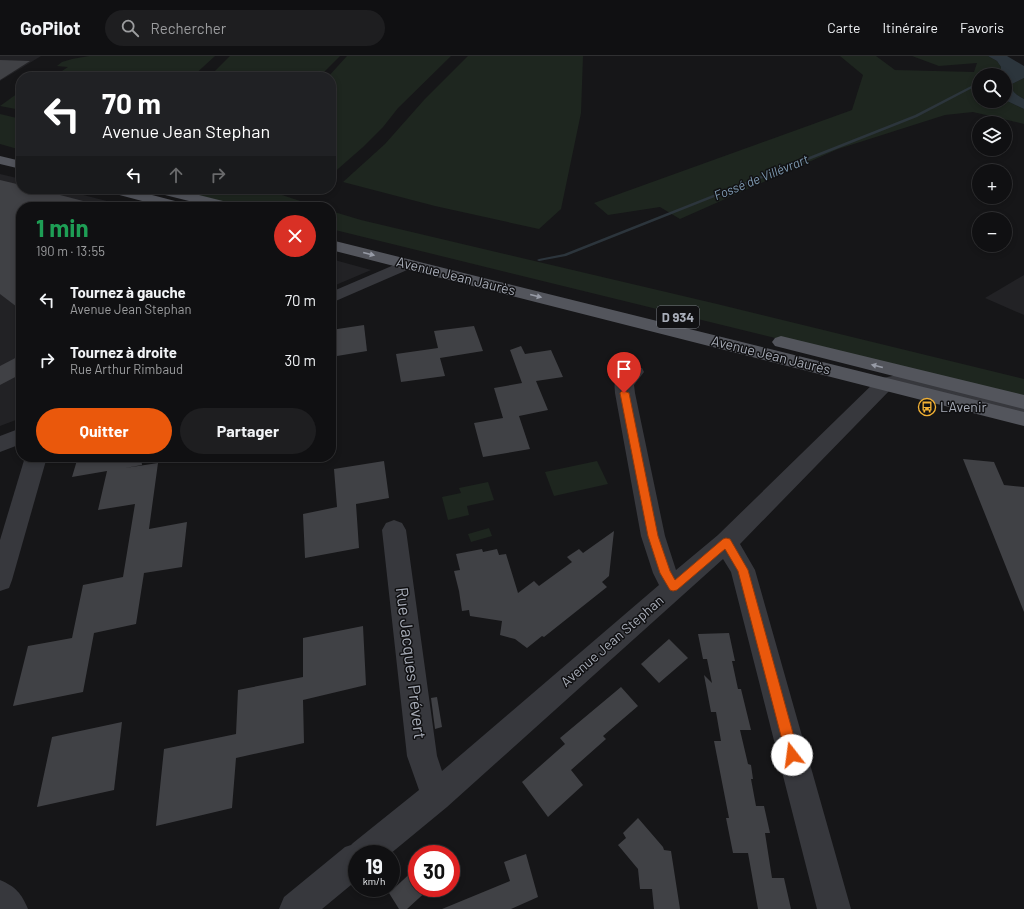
<!DOCTYPE html>
<html lang="fr">
<head>
<meta charset="utf-8">
<style>
  body { margin:0; font-family:Barlow,sans-serif; background:#1e1e20; color:#f1f3f6; height:100vh; display:flex; flex-direction:column; font-size:15px; white-space:nowrap }
  * { box-sizing:border-box; margin:0 }
  p { font-size:13px; color:#9c9d9f }
  .icon { flex:none; width:22px; height:22px; fill:none; stroke:currentColor; stroke-width:2; stroke-linecap:round; stroke-linejoin:round }
  .map { position:relative; flex:1; overflow:hidden }
  .drawer { position:absolute; left:16px; top:146px; width:320px; height:260px; display:flex; flex-direction:column; background:#101012; border-radius:16px; box-shadow:0 2px 6px #0003,0 0 0 1px #303032 }
  .drawer>* { flex:none }
  .banner { position:absolute; left:16px; top:16px; width:320px; height:122px; border-radius:16px; box-shadow:0 2px 6px #0003,0 0 0 1px #303032; background:#202124; color:#fff; overflow:hidden }
  .tools { position:absolute; left:972px; top:12px; display:grid; gap:8px }
  .tools a { display:grid; place-items:center; width:40px; height:40px; border-radius:50%; background:#101012; box-shadow:0 2px 6px #0003,0 0 0 1px #303032; font-size:20px }
  .speed { position:absolute; left:348px; top:789px; display:flex; gap:8px; font-size:20px; font-weight:700; text-align:center }
  .speed>* { display:grid; place-content:center; width:52px; height:52px; border-radius:50%; background:#101012; box-shadow:0 2px 6px #0003,0 0 0 1px #303032; line-height:1 }
  .speed small { font-size:10px; font-weight:400 }
  .speed .limit { border:6px solid #d22; background:#fff; color:#111 }
  .pin { position:absolute; display:grid; place-items:center; width:34px; height:34px; color:#fff; margin:-41px -17px; border-radius:50% 50% 50% 0; rotate:-45deg; box-shadow:0 0 4px #0007 }
  .pin .icon { rotate:45deg }
  .me { position:absolute; width:44px; margin:-22px; rotate:345deg; stroke-linejoin:round; filter:drop-shadow(0 0 3px #0008) }
  .turn { display:flex; align-items:center; gap:14px; height:84px; padding:0 20px; font-size:18px }
  .turn .icon { width:52px; height:52px; stroke-width:2.5 }
  .turn b { display:block; font-size:28px; line-height:34px }
  .lanes { display:flex; align-items:center; height:38px; padding:0 20px; background:#0003; justify-content:center; gap:20px; direction:ltr }
  .lanes .off { opacity:.35 }
  .round { display:grid; place-items:center; flex:none; width:42px; height:42px; border-radius:21px; background:#1e1e20 }
  .headline { display:flex; align-items:center; justify-content:space-between; height:68px; padding:0 20px }
  h1 { font-size:24px; font-weight:700; line-height:30px; color:#1e9e55 }
  .primary-button { display:flex; gap:8px; margin-top:auto; padding:8px 20px }
  .primary-button a { flex:1; height:46px; border-radius:24px; background:#ea580c; color:#fff; font-size:16px; font-weight:700; line-height:46px; text-align:center }
  .primary-button a+a { background:#1e1e20; color:#f1f3f6 }
  ul { padding:0; list-style:none }
  li { display:flex; align-items:center; gap:12px; height:60px; padding:0 20px }
  li div { flex:1 }
  li b { display:block; font-size:15px }
  li em { font-style:normal }
  header { display:flex; align-items:center; gap:24px; box-sizing:border-box; height:56px; padding:0 20px; background:#101012; border-bottom:1px solid #303032 }
  header strong { font-size:19px }
  nav { display:flex; gap:22px; margin-inline-start:auto; font-size:14px }
  .search { width:280px; height:36px; background:#1e1e20; display:flex; align-items:center; gap:10px; box-sizing:border-box; padding:0 14px; border-radius:22px; color:#9c9d9f; font-size:15px }
  .map>svg:first-child { display:block }
  .built { fill:#222225 }
  .green { fill:#1e261f }
  .water { fill:#2c353c }
  .lines { fill:none; stroke-linecap:round; stroke-linejoin:round }
  .stream { fill:#2c353c; fill-rule:evenodd }
  .building { fill:#404145 }
  .minor { fill:#37383d; fill-rule:evenodd }
  .major { fill:#53555c; fill-rule:evenodd }
  .oneway { fill:#979ba6 }
  .route { fill:#ea580c; stroke:#983908 }
  .labels { text-anchor:middle; stroke-width:3; stroke-linejoin:round; paint-order:stroke }
  .far-water-label { font-size:13px; font-style:italic; fill:#7f9bb3; stroke:#111113 }
  .shield { fill:#111113; stroke:#7b7e86; stroke-width:1 }
  .shield-label { font-size:13px; font-weight:bold; fill:#a8adb8 }
  .street-label { font-size:14px; fill:#a8adb8; stroke:#111113 }
  .poi-label { font-size:14px; fill:#a8adb8; stroke:#111113; text-anchor:start }
  .near-street-label { font-size:17px; fill:#a8adb8; stroke:#111113 }
</style>
</head>
<body>
<header>
<strong>GoPilot</strong>
<div class="search"><svg class="icon" aria-label="search" viewBox="0 0 24 24"><circle cx="10" cy="10" r="6"/><path d="M15 15l6 6"/></svg>Rechercher</div>
<nav><a>Carte</a><a>Itinéraire</a><a>Favoris</a></nav>
</header>
<div class="map">
<svg width="1024" height="853" viewBox="0 0 1024 853">
  <rect width="100%" height="100%" fill="#161618"/>
  <!-- built -->
  <g class="built">
    <polygon points="0,0 41,0 0,25"/>
    <polygon points="0,118 21,123 21,133 60,133 130,151 21,151 21,362 0,370"/>
    <polygon points="331,203 371,214 331,231"/>
    <polygon points="1024,219 1024,259 985,242"/>
  </g>
  <!-- green -->
  <g class="green">
    <polygon points="89,0 215,0 192,21 53,21 68,11 57,10 62,6 72,3"/>
    <polygon points="230,0 340,0 319,21 209,21"/>
    <polygon points="347,0 451,0 398,52 383,71 363,91 331,119 331,21 328,21"/>
    <polygon points="468,0 583,0 581,57 561,153 539,173 435,150 343,126 385,88 424,44"/>
    <polygon points="840,0 876,0 895,14 974,16 977,7 939,10 912,0 988,0 997,5 1001,11 1001,16 998,19 979,19 979,45 1005,44 1024,53 1024,68 973,56 945,59 838,93 680,163 660,151 608,159 594,147 852,54 863,19"/>
    <path d="M1024 22V43C1017 39 1011 36 1012 28Z"/>
    <polygon points="18,37 21,37 21,54 0,50"/>
    <polygon points="0,58 21,63 21,94 0,88"/>
    <polygon points="171,133 264,133 318,151 242,151"/>
    <polygon points="331,155 361,164 717,248 1024,323 1024,343 331,173"/>
    <polygon points="597,405 608,428 554,440 545,416"/>
    <polygon points="488,426 494,444 467,450 469,459 448,464 442,441 461,437 459,432"/>
    <polygon points="489,472 492,480 471,486 468,478"/>
  </g>
  <!-- water -->
  <path class="water" d="M988 0H1007L1024 10V22L1012 28C1011 36 1017 39 1024 43V53L1005 44V19H998L1001 16V11L997 5Z"/>
  <g class="lines">
    <!-- stream -->
    <polygon class="stream" points="975,28 979,28 979,30 976,30 917,61 566,200 539,205 537,204 539,203 564,198 915,59"/>
  </g>
  <!-- building -->
  <g class="building">
    <polygon points="0,4 30,5 0,24"/>
    <polygon points="0,124 21,129 21,133 37,133 87,146 86,151 21,151 21,254 0,238"/>
    <polygon points="364,269 367,295 331,301 331,274"/>
    <polygon points="474,270 483,295 440,302 445,320 401,326 396,298 438,292 434,275"/>
    <polygon points="521,290 525,298 551,294 563,321 536,325 548,354 519,360 530,393 483,401 474,367 503,362 494,332 522,327 510,294"/>
    <polygon points="21,299 21,318 0,329 0,310"/>
    <polygon points="78,401 141,401 142,409 125,412 158,407 149,473 187,466 182,511 144,517 136,568 94,577 83,636 13,650 28,590 72,582 83,529 123,521 135,448 98,454 107,415 72,421"/>
    <polygon points="963,403 994,406 1004,429 1024,431 1024,556"/>
    <polygon points="384,405 389,442 356,448 359,492 305,502 303,458 337,451 334,413"/>
    <polygon points="614,475 609,520 602,526 607,531 544,581 542,580 527,592 515,583 500,579 502,565 470,560 469,554 462,555 459,535 454,515 460,514 456,498 482,493 483,496 497,493 499,499 506,498 518,537 534,525 539,530 572,506 567,501 579,493 583,497"/>
    <polygon points="363,570 366,629 303,644 304,687 236,702 232,752 156,770 164,693 236,678 238,634 303,621 303,582"/>
    <polygon points="729,577 735,605 732,605 738,633 741,633 751,674 740,674 748,708 751,709 753,723 751,723 756,750 764,750 770,777 765,777 772,822 784,822 791,853 758,853 748,797 733,797 726,762 729,762 714,685 721,685 716,656 711,656 704,619 712,627 707,603 703,603 698,578"/>
    <polygon points="669,583 688,602 659,627 641,608"/>
    <polygon points="621,631 638,650 603,680 606,683 571,714 583,729 548,761 522,726 565,688 560,682"/>
    <polygon points="437,641 442,671 435,673 431,642"/>
    <polygon points="122,666 114,734 37,751 52,681"/>
    <polygon points="638,762 663,791 664,794 671,795 680,853 654,853 652,833 640,833 638,813 618,789 626,782 623,777"/>
    <polygon points="526,798 538,841 511,853 442,853 510,825 504,806"/>
    <polygon points="417,811 417,832 430,832 407,853 399,853 389,837"/>
  </g>
  <g class="lines">
    <!-- minor -->
    <g class="minor">
      <polygon points="408,203 414,205 416,208 414,211 331,247 331,236"/>
      <path d="M635 310 642 312 644 316 634 329 635 337 665 480 676 514 718 479 878 323 902 318 1024 346V360L902 330 891 333 740 488 755 514 851 853H817L731 516 723 503 447 751 390 798H357V824L322 853H279L284 841 345 791 351 789 353 787 419 734 407 700 382 474 386 467 394 464 402 467 406 474 437 700 442 715 659 529 653 517 641 480 615 337C615 334 614 329 615 327 617 319 628 312 635 310Z"/>
      <polygon points="21,372 21,388 0,396 0,380"/>
      <polygon points="25,401 47,401 12,524 9,532 0,535 0,484"/>
      <path d="M0 824C16 831 21 837 28 853H0Z"/>
    </g>
    <!-- major -->
    <g class="major">
      <polygon points="0,100 21,105 21,113 0,108"/>
      <polygon points="106,133 129,133 179,146 181,149 180,151 165,151 108,136"/>
      <polygon points="151,133 175,133 235,148 237,151 213,151 153,136"/>
      <polygon points="331,184 1024,356 1024,370 331,194"/>
      <polygon points="781,280 1024,339 1024,353 775,290 772,286 775,282"/>
    </g>
  </g>
  <!-- one-way arrows -->
  <defs><path id="oneway-solid" d="M-6-.8H1V-3.2L6.5 0L1 3.2V.8H-6Z"/></defs>
  <g class="oneway">
    <use href="#oneway-solid" transform="translate(369 198) rotate(14)"/>
    <use href="#oneway-solid" transform="translate(536 240) rotate(14)"/>
    <use href="#oneway-solid" transform="translate(877 310) rotate(-166)"/>
  </g>
  <!-- route -->
  <polygon class="route" points="622,335 624,335 629,337 658,480 670,515 675,524 723,483 726,482 730,483 748,514 799,699 797,703 792,705 788,703 786,699 738,515 725,493 677,534 673,535 670,534 660,517 648,480 620,337"/>
  <!-- icons -->
  <defs>
    <g id="bus-ring" transform="scale(0.9)"><circle r="9.5" fill="#111113" stroke="#f2b134" stroke-width="1.5"/><path d="M-5-6H5V4H4V6H2V4H-2V6H-4V4H-5ZM-3.5-4V0h7V-4ZM-3.5 1.2v1.5H-2V1.2ZM2 1.2v1.5H3.5V1.2Z" fill="#f2b134"/></g>
  </defs>
  <g fill-rule="evenodd">
    <use href="#bus-ring" x="927" y="351"/>
  </g>
  <g class="labels">
    <!-- far-water labels -->
    <g class="far-water-label">
      <text transform="translate(761 121) rotate(-22)" y="5">Fossé de Villévrart</text>
    </g>
    <!-- shield labels -->
    <rect class="shield" x="657" y="250" width="42" height="22" rx="3"/>
    <g class="shield-label">
      <text x="678" y="266">D 934</text>
    </g>
    <!-- street labels -->
    <g class="street-label">
      <text transform="translate(456 220) rotate(14)" y="5">Avenue Jean Jaurès</text>
      <text transform="translate(771 299) rotate(14)" y="5">Avenue Jean Jaurès</text>
      <text transform="translate(612 585) rotate(-41)" y="5">Avenue Jean Stephan</text>
    </g>
    <!-- poi labels -->
    <g class="poi-label">
      <text x="940" y="356">L'Avenir</text>
    </g>
    <!-- near-street labels -->
    <g class="near-street-label">
      <text transform="translate(411 607) rotate(83)" y="6">Rue Jacques Prévert</text>
    </g>
  </g>
</svg>
<div class="tools">
<a><svg class="icon" aria-label="search" viewBox="0 0 24 24"><circle cx="10" cy="10" r="6"/><path d="M15 15l6 6"/></svg></a>
<a><svg class="icon" aria-label="layers" viewBox="0 0 24 24"><path d="M12 4l9 5-9 5-9-5zM3 14l9 5 9-5"/></svg></a>
<a>+</a>
<a>−</a>
</div>
<div class="speed"><div>19<small>km/h</small></div><div class="limit">30</div></div>
<div class="pin" style="left:624px;top:337px;background:#d93025"><svg class="icon" aria-label="arrive" viewBox="0 0 24 24"><path d="M6 21V4h12l-3 4 3 4H6"/></svg></div>
<svg class="me" style="left:792px;top:699px" viewBox="-20 -20 40 40"><circle r="19" fill="#fff"/><path d="M0-13L10 11 0 6-10 11z" fill="#ea580c"/></svg>
<div class="banner">
<div class="turn"><svg class="icon" aria-label="left" viewBox="0 0 24 24"><path d="M17 20v-9H6M10 6l-5 5 5 5"/></svg><div><b>70 m</b>Avenue Jean Stephan</div></div>
<div class="lanes"><svg class="icon" aria-label="left" viewBox="0 0 24 24"><path d="M17 20v-9H6M10 6l-5 5 5 5"/></svg><svg class="icon off" aria-label="ahead" viewBox="0 0 24 24"><path d="M12 20V5M6 11l6-6 6 6"/></svg><svg class="icon off" aria-label="right" viewBox="0 0 24 24"><path d="M7 20v-9h11M14 6l5 5-5 5"/></svg></div>
</div>
<section class="drawer">
<div class="headline"><div><h1>1 min</h1><p>190 m · 13:55</p></div><a class="round" style="background:#d93025;color:#fff"><svg class="icon" aria-label="close" viewBox="0 0 24 24"><path d="M6 6l12 12M18 6L6 18"/></svg></a></div>
<ul>
<li><svg class="icon" aria-label="left" viewBox="0 0 24 24"><path d="M17 20v-9H6M10 6l-5 5 5 5"/></svg><div><b>Tournez à gauche</b><p>Avenue Jean Stephan</p></div><em>70 m</em></li>
<li><svg class="icon" aria-label="right" viewBox="0 0 24 24"><path d="M7 20v-9h11M14 6l5 5-5 5"/></svg><div><b>Tournez à droite</b><p>Rue Arthur Rimbaud</p></div><em>30 m</em></li>
</ul>
<div class="primary-button"><a>Quitter</a><a>Partager</a></div>
</section>
</div>
</body>
</html>
